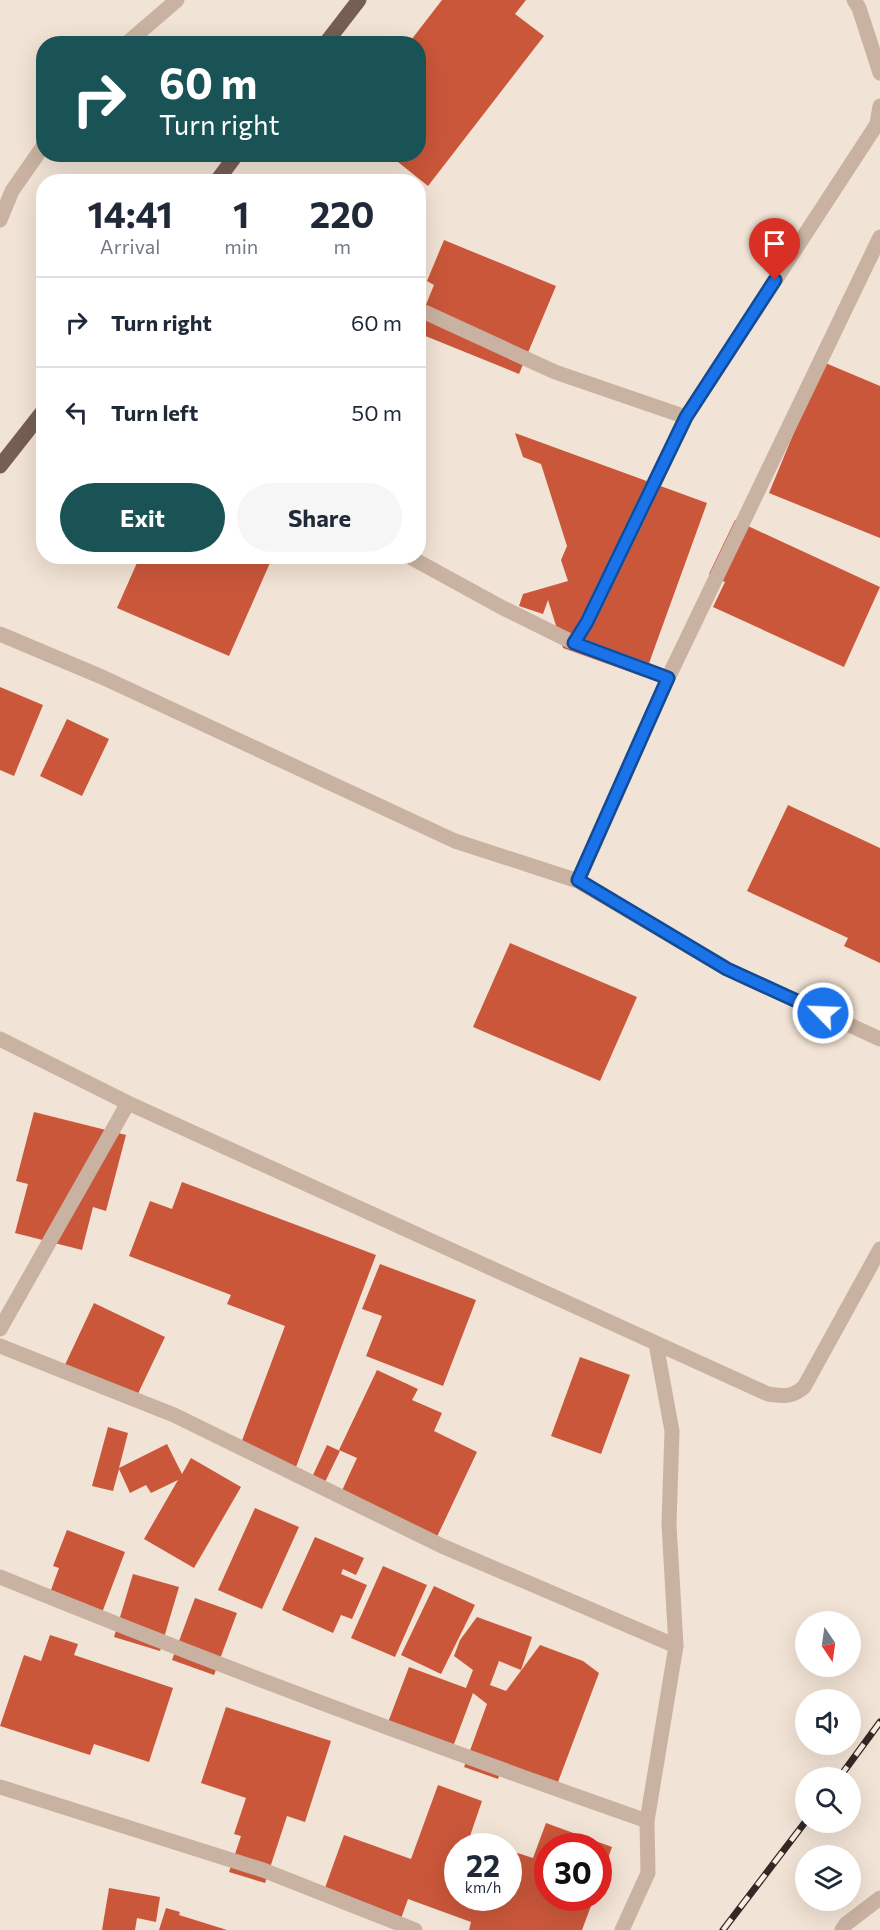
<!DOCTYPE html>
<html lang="en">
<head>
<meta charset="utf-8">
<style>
  body { margin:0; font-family:Commissioner,sans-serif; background:#f6f6f7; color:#1f2937; height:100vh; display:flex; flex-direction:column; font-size:22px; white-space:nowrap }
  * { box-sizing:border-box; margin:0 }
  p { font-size:20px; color:#747a83 }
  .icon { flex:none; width:33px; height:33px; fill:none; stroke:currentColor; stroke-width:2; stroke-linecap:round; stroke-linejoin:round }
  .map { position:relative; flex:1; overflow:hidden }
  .side { position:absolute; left:36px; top:174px; width:390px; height:390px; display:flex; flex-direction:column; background:#fff; border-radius:24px; box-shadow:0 6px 24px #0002 }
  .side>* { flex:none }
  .banner { position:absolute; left:36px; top:36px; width:390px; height:126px; border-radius:24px; box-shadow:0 6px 24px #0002; background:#195355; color:#fff; overflow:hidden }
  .needle { width:39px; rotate:167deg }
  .controls { position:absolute; left:795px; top:1611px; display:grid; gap:12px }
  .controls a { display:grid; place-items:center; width:66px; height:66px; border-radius:50%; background:#fff; box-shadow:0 6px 24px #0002; font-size:30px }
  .speed { position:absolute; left:444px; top:1833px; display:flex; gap:12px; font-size:30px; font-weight:700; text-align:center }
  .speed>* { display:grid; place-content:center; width:78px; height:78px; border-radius:50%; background:#fff; box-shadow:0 6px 24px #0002; line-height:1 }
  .speed small { font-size:15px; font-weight:400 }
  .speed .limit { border:9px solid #d22; background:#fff; color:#111 }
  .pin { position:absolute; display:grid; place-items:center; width:51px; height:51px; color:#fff; margin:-62px -26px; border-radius:50% 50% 50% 0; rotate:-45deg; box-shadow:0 0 6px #0007 }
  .pin .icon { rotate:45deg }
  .me { position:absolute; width:66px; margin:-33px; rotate:294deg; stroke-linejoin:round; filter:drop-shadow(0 0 4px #0008) }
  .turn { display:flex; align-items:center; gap:21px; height:126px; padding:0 24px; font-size:27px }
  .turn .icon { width:78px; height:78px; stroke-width:2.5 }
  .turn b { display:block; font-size:42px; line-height:51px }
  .eta { display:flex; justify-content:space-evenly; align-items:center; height:102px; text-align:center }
  .eta b { font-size:36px; font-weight:700; line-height:42px }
  .button { display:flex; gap:12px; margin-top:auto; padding:12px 24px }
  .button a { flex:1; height:69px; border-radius:36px; background:#195355; color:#fff; font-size:24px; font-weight:700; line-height:69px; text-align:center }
  .button a+a { background:#f6f6f7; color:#1f2937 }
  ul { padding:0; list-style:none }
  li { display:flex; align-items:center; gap:18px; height:90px; padding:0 24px; border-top:2px solid #e0e1e3 }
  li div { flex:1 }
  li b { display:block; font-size:22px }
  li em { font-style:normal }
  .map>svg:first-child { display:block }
  .building { fill:#ca573a }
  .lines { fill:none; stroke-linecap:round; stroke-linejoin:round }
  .minor { stroke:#c9b2a1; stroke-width:15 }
  .primary { stroke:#755e54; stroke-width:15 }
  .rail-casing { stroke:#332824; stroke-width:7 }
  .rail { stroke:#f9ede1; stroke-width:4.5; stroke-dasharray:14; stroke-linecap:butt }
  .route-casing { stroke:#114b97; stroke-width:15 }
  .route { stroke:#1a73e8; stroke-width:10 }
</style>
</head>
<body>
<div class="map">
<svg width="880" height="1930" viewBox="0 0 880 1930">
  <rect width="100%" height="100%" fill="#f1e3d5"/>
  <!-- building -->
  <g class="building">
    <polygon points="442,0 526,0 515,14 544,36 428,186 388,154 418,154 418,44 408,44"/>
    <polygon points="444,240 556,286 519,374 418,333 418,324 434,285 427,281"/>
    <polygon points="823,362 880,386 880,538 769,493"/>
    <polygon points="515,433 707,503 644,677 563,648 548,600 543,614 519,606 523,594 568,581 561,560 567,546 541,464 523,457"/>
    <polygon points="735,520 880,587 844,667 713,607 725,582 709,574"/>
    <polygon points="140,556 273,556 229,656 117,608"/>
    <polygon points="0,687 43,705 14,776 0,770"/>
    <polygon points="67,719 109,739 82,796 40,776"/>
    <polygon points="788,805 880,848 880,963 844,946 848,938 747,891"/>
    <polygon points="510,943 637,997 600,1081 473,1027"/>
    <polygon points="34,1112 126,1135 106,1211 93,1207 82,1250 15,1233 28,1184 16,1181"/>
    <polygon points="182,1182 376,1255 296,1467 240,1446 285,1326 227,1304 231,1295 129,1256 150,1201 172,1209"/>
    <polygon points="380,1264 476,1300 443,1386 366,1356 382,1316 362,1309"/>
    <polygon points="94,1303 165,1337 134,1402 63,1369"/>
    <polygon points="580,1357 630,1375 601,1454 551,1436"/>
    <polygon points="377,1370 418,1389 412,1400 442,1413 434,1431 477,1452 435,1541 339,1497 357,1458 339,1450"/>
    <polygon points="108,1427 128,1433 119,1468 167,1444 182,1474 191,1458 241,1487 194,1568 144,1539 178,1480 151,1493 146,1485 130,1493 119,1469 113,1491 92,1486"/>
    <polygon points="327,1445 340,1451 325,1482 312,1477"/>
    <polygon points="255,1508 299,1527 262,1609 218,1590"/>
    <polygon points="67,1530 125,1552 100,1618 48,1598 59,1568 53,1566"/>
    <polygon points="315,1537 364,1558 356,1575 343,1569 341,1574 367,1585 352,1619 341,1615 333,1633 282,1610"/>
    <polygon points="383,1566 427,1585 395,1657 351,1638"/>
    <polygon points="133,1574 179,1587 160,1651 114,1637"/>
    <polygon points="434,1586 475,1605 441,1674 401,1655"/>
    <polygon points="195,1598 237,1613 214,1675 172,1660"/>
    <polygon points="477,1617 532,1637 521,1670 499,1661 490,1685 506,1691 540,1645 583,1661 599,1673 555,1790 501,1770 498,1779 464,1767 487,1704 473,1693 451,1752 387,1725 409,1667 466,1688 473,1670 454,1656 460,1640"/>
    <polygon points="50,1635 78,1644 74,1655 173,1688 149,1762 94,1744 90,1755 0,1726 24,1655 41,1661"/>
    <polygon points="226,1707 331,1741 305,1822 287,1816 265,1883 229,1872 241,1836 234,1834 246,1798 201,1783"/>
    <polygon points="438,1785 482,1801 470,1836 499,1846 458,1846 458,1898 508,1898 508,1850 533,1858 546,1823 612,1847 599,1884 598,1846 548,1846 548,1898 594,1898 582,1930 469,1930 471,1922 408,1899 398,1927 321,1899 344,1835 411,1859"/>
    <polygon points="109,1888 160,1897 156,1922 137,1918 135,1930 102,1930"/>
    <polygon points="166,1908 180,1912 179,1915 227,1930 159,1930"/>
  </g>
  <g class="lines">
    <!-- minor -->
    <g class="minor">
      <polyline points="854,0 859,8 880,73"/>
      <polyline points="126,44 177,0"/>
      <polyline points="0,220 12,191 44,145"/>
      <polyline points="418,309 555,372 686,417"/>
      <polyline points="408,556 503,608 574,643 668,678"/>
      <polyline points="0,634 102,677 455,841 578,881 727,969 880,1039"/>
      <polyline points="574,643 587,622 686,417 877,124 880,106"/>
      <polyline points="578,881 668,678 880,237"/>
      <path d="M0 1039 128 1103 768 1394C784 1396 791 1398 804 1387L880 1249"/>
      <polyline points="0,1329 128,1103"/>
      <polyline points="0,1346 174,1415 442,1546 676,1646"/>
      <path d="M0 1577C213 1664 430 1745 647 1821"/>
      <polyline points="0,1787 263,1870 415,1930"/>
      <polyline points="622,1930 648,1873 647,1821 676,1646 669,1524 672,1431 656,1344"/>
      <polyline points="842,1930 846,1924 880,1898"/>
    </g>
    <!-- primary -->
    <g class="primary">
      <polyline points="325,44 359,0"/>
      <polyline points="216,182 237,154"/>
      <polyline points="0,466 44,410"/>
    </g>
    <!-- rail casing -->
    <g class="rail-casing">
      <g id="rail">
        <polyline points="839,1778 880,1722"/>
        <polyline points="723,1930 806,1821"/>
      </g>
    </g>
    <!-- rail -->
    <use href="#rail" class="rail"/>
  </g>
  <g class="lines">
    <!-- route casing -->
    <g class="route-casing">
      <polyline id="route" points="775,280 686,417 587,622 574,643 668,678 578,880 727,969 823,1013"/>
    </g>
    <!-- route -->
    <use href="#route" class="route"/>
  </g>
</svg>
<div class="controls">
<a><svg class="needle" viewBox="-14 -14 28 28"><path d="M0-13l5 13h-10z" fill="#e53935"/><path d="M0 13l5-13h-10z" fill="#747a83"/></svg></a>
<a><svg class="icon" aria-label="sound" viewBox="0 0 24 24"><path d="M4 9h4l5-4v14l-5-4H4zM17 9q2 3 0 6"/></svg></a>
<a><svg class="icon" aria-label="search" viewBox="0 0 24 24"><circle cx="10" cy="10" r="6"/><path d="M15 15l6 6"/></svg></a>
<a><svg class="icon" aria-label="layers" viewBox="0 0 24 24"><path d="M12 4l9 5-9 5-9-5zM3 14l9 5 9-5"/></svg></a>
</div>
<div class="speed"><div>22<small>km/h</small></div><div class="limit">30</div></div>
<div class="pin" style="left:775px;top:280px;background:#d93025"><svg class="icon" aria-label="arrive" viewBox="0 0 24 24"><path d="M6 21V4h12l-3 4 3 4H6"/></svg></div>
<svg class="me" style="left:823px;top:1013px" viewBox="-20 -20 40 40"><circle r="17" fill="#1a73e8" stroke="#fff" stroke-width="3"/><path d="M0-11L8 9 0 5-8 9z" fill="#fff"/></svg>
<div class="banner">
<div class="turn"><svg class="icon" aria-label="right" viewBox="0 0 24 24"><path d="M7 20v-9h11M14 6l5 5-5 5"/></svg><div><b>60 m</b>Turn right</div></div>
</div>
<section class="side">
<div class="eta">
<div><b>14:41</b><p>Arrival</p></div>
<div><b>1</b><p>min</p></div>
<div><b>220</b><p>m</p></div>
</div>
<ul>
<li><svg class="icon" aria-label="right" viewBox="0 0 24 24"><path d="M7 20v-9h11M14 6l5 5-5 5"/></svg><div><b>Turn right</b></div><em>60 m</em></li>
<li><svg class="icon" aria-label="left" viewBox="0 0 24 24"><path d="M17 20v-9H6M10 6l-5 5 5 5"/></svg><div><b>Turn left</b></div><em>50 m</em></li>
</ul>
<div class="button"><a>Exit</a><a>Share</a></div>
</section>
</div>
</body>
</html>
